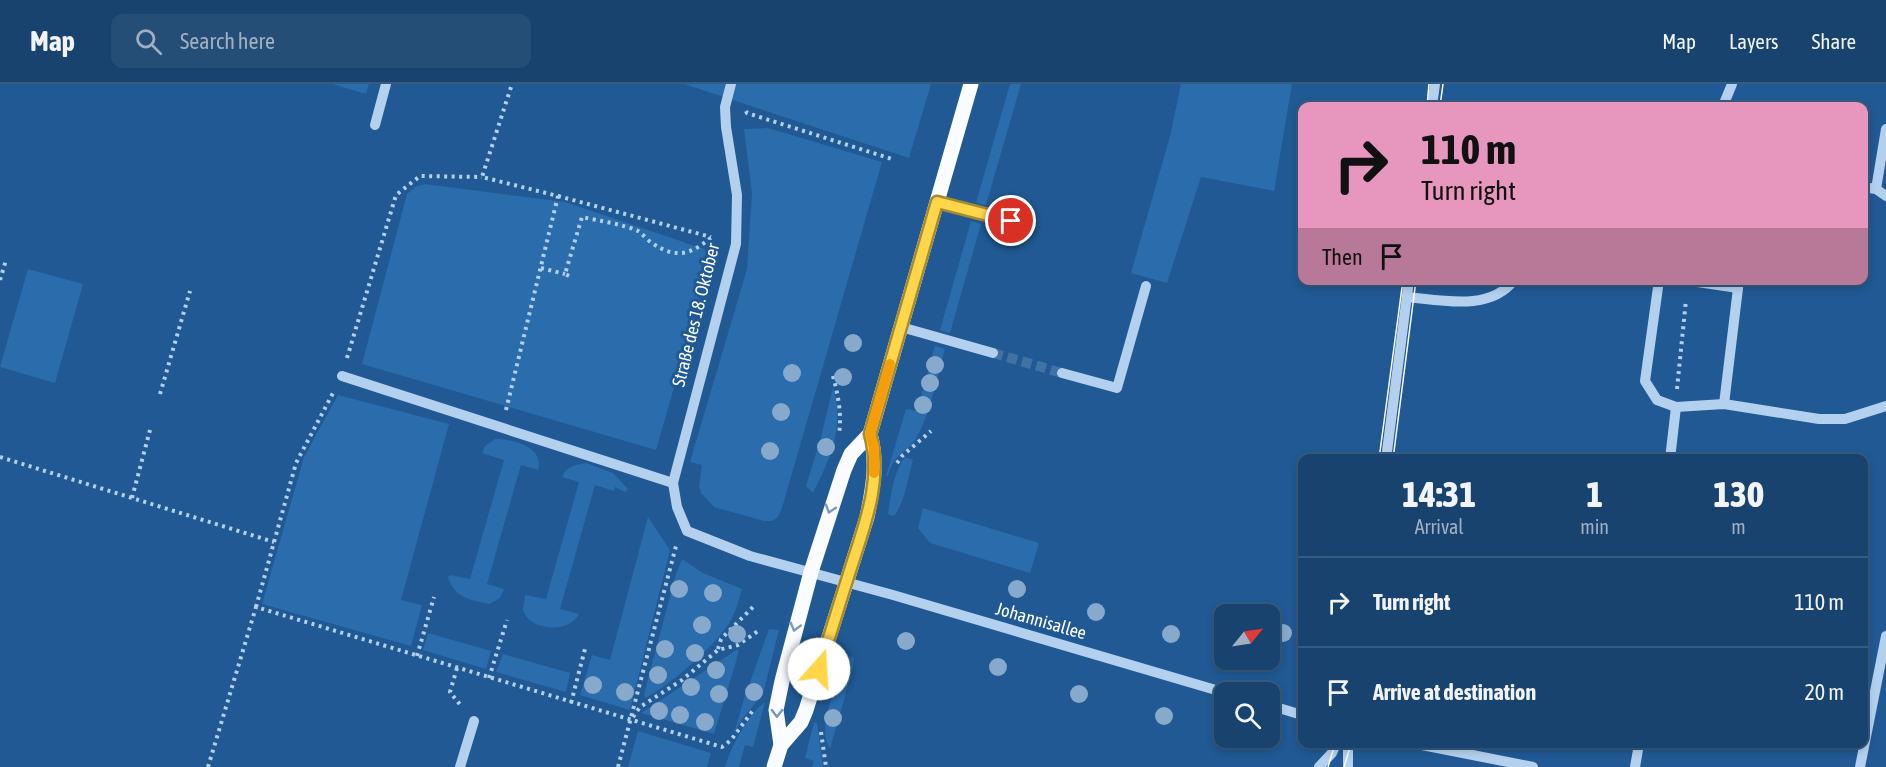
<!DOCTYPE html>
<html lang="en">
<head>
<meta charset="utf-8">
<style>
  body { margin:0; font-family:"Asap Condensed",sans-serif; background:#254e76; color:#f1f3f6; height:100vh; display:flex; flex-direction:column; font-size:22px; white-space:nowrap }
  * { box-sizing:border-box; margin:0 }
  p { font-size:20px; color:#9fb0c2 }
  .icon { flex:none; width:33px; height:33px; fill:none; stroke:currentColor; stroke-width:2; stroke-linecap:round; stroke-linejoin:round }
  .map { position:relative; flex:1; overflow:hidden }
  .side { position:absolute; left:1298px; top:370px; width:570px; height:294px; display:flex; flex-direction:column; background:#18436e; border-radius:12px; box-shadow:0 3px 9px #0003,0 0 0 2px #365c81 }
  .side>* { flex:none }
  .banner { position:absolute; left:1298px; top:18px; width:570px; height:183px; border-radius:12px; box-shadow:0 3px 9px #0003,0 0 0 2px #365c81; background:#e797bd; color:#111; overflow:hidden }
  .needle { width:39px; rotate:60deg }
  .buttons { position:absolute; left:1214px; top:520px; display:grid; gap:12px }
  .buttons a { display:grid; place-items:center; width:66px; height:66px; border-radius:12px; background:#18436e; box-shadow:0 3px 9px #0003,0 0 0 2px #365c81; font-size:30px }
  .pin { position:absolute; display:grid; place-items:center; width:51px; height:51px; color:#fff; margin:-26px; border:3px solid #fff; border-radius:50%; box-shadow:0 2px 6px #0007 }
  .me { position:absolute; width:66px; margin:-33px; rotate:19deg; stroke-linejoin:round; filter:drop-shadow(0 0 4px #0008) }
  .turn { display:flex; align-items:center; gap:21px; height:126px; padding:0 24px; font-size:27px }
  .turn .icon { width:78px; height:78px; stroke-width:2.5 }
  .turn b { display:block; font-size:42px; line-height:51px }
  .then { display:flex; align-items:center; height:57px; padding:0 24px; background:#0003; gap:12px; font-size:22px }
  .eta { display:flex; justify-content:space-evenly; align-items:center; height:102px; text-align:center }
  .eta b { font-size:36px; font-weight:800; line-height:42px }
  ul { padding:0; list-style:none }
  li { display:flex; align-items:center; gap:18px; height:90px; padding:0 24px; border-top:2px solid #365c81 }
  li div { flex:1 }
  li b { display:block; font-size:22px }
  li em { font-style:normal }
  header { display:flex; align-items:center; gap:36px; box-sizing:border-box; height:84px; padding:0 30px; background:#18436e; border-bottom:2px solid #365c81 }
  header strong { font-size:28px }
  nav { display:flex; gap:33px; margin-inline-start:auto; font-size:21px }
  .search { width:420px; height:54px; background:#254e76; display:flex; align-items:center; gap:15px; box-sizing:border-box; padding:0 21px; border-radius:12px; color:#9fb0c2; font-size:22px }
  .map>svg:first-child { display:block }
  .green { fill:#2a6cac }
  .lines { fill:none; stroke-linecap:round; stroke-linejoin:round }
  .minor-tunnel { stroke:#4172a3; stroke-width:10; stroke-dasharray:10 5; stroke-linecap:butt }
  .path { stroke:#b3d1ee; stroke-width:4; stroke-dasharray:3 4.5; stroke-linecap:butt }
  .minor { stroke:#b3d1ee; stroke-width:10 }
  .major { stroke:#fafcff; stroke-width:15 }
  .tram { stroke:#fff; stroke-width:1.5 }
  .tree { fill:#86a9cc }
  .oneway { stroke:#779abe }
  .route-casing { stroke:#a68a30; stroke-width:15 }
  .route { stroke:#ffd54a; stroke-width:10 }
  .slow { stroke:#f59e0b; stroke-width:10 }
  .labels { text-anchor:middle; stroke-width:6; stroke-linejoin:round; paint-order:stroke }
  .street-label { font-size:18px; fill:#fff; stroke:#205993 }
</style>
</head>
<body>
<header>
<strong>Map</strong>
<div class="search"><svg class="icon" aria-label="search" viewBox="0 0 24 24"><circle cx="10" cy="10" r="6"/><path d="M15 15l6 6"/></svg>Search here</div>
<nav><a>Map</a><a>Layers</a><a>Share</a></nav>
</header>
<div class="map">
<svg width="1886" height="683" viewBox="0 0 1886 683">
  <rect width="100%" height="100%" fill="#205993"/>
  <!-- green -->
  <g class="green">
    <polygon points="332,0 369,0 366,10"/>
    <polygon points="684,0 931,0 909,74"/>
    <polygon points="1010,0 1021,0 986,121 976,119"/>
    <polygon points="1181,0 1292,0 1274,107 1201,93 1167,199 1131,189 1170,52"/>
    <polygon points="768,44 882,78 782,424 778,433 772,437 764,437 714,423 701,409 699,402 702,381 690,378 747,185 752,109 744,45"/>
    <polygon points="425,100 565,118 713,168 656,366 362,280 407,110 415,103"/>
    <polygon points="971,137 981,140 950,249 940,246"/>
    <polygon points="28,185 83,200 55,299 0,283"/>
    <path d="M935 262 945 265C937 292 931 327 918 351 908 370 895 366 888 392H886L906 325 917 327Z"/>
    <path d="M833 303C845 343 831 373 813 409L806 402 821 353Z"/>
    <polygon points="338,311 449,340 401,516 422,521 411,562 262,520 304,373"/>
    <path d="M495 355C512 355 545 362 538 386L521 381 487 500 504 505 500 514 489 520C471 516 454 514 448 493L450 491 470 495 504 376 482 369 485 362Z"/>
    <path d="M905 373 913 376C908 393 905 419 894 432L888 430C891 411 893 389 905 373Z"/>
    <path d="M586 379 613 389 628 405 625 408 615 403 614 407 595 401 560 525 579 530C569 550 529 547 523 526 523 522 525 516 525 511L546 515 579 398 562 393C566 382 575 381 586 379Z"/>
    <polygon points="923,424 1039,459 1030,489 930,459 918,444"/>
    <polygon points="648,433 670,466 630,626 580,611 592,571 610,576"/>
    <path d="M682 475 703 489 742 505C739 515 736 527 731 536 718 560 669 602 645 614L644 610 675 493Z"/>
    <polygon points="769,545 779,546 763,610 743,634 734,649 744,615"/>
    <polygon points="428,549 491,567 486,585 423,566"/>
    <polygon points="738,565 738,571 714,650 641,629"/>
    <polygon points="503,570 570,589 566,608 496,588"/>
    <path d="M849 572 854 574 853 584 830 665C815 640 839 598 849 572Z"/>
    <path d="M765 618 753 663 745 661 739 683H725C731 663 748 630 765 618Z"/>
    <polygon points="814,638 817,639 823,683 812,683 814,677 805,674"/>
    <polygon points="638,647 711,669 707,683 628,683"/>
  </g>
  <g class="lines">
    <!-- minor-tunnel -->
    <polyline class="minor-tunnel" points="993,269 1062,289"/>
    <!-- path -->
    <g class="path">
      <polyline points="746,27 747,29 895,76"/>
      <polyline points="558,112 711,153"/>
      <polyline points="541,184 565,190"/>
      <path d="M569 192 565 190 582 133C599 137 623 140 638 147 643 150 647 156 652 159 677 176 691 170 712 153"/>
      <polyline points="0,196 6,176"/>
      <polyline points="347,274 396,111 420,92 482,93"/>
      <path d="M833 292C838 311 842 330 839 350"/>
      <polyline points="1677,305 1686,216"/>
      <polyline points="160,310 190,207"/>
      <polyline points="506,326 558,112 482,93 512,0"/>
      <polyline points="0,373 274,458"/>
      <polyline points="897,379 902,372 931,347"/>
      <polyline points="132,414 150,346"/>
      <polyline points="256,523 296,379 333,309"/>
      <polyline points="718,565 721,555 755,521"/>
      <polyline points="417,572 434,513"/>
      <polyline points="457,584 450,608 462,623"/>
      <polyline points="489,594 507,536"/>
      <polyline points="571,619 586,561"/>
      <polyline points="633,633 640,623 682,596 718,566 738,561 758,547"/>
      <polyline points="821,648 826,683"/>
      <polyline points="208,683 256,523 722,663 731,656 754,625"/>
      <polyline points="618,683 676,462"/>
    </g>
    <!-- minor -->
    <g class="minor">
      <polyline points="731,0 725,23 726,43 737,111 736,160 673,399 677,423 687,447 750,472 893,511 1226,609"/>
      <polyline points="1432,22 1435,0"/>
      <polyline points="1723,22 1732,0"/>
      <polyline points="375,41 386,0"/>
      <polyline points="1863,103 1876,105 1886,112"/>
      <polyline points="1876,105 1886,45"/>
      <polyline points="937,118 1030,142"/>
      <polyline points="1659,196 1645,297 1657,316 1676,323"/>
      <polyline points="1684,196 1738,204"/>
      <path d="M1407 213C1441 216 1490 228 1514 196"/>
      <polyline points="901,243 993,269"/>
      <polyline points="1062,289 1117,304 1146,202"/>
      <polyline points="342,292 673,399"/>
      <polyline points="1724,320 1739,196"/>
      <polyline points="1386,375 1409,196"/>
      <polyline points="1670,375 1676,323 1724,320 1819,335 1845,335 1886,322"/>
      <polyline points="1269,621 1302,631"/>
      <polyline points="1417,660 1533,683"/>
      <polyline points="460,683 474,637"/>
      <polyline points="1319,683 1332,669 1336,660"/>
      <polyline points="1348,683 1348,660"/>
      <polyline points="1635,683 1639,660"/>
      <polyline points="1860,683 1886,552"/>
    </g>
    <!-- major -->
    <g class="major">
      <polyline points="781,661 776,626 782,597 811,488 844,386 851,370 870,350 971,0"/>
      <path d="M774 683 781 661 801 638 806 626 867 433C873 405 878 378 870 350"/>
    </g>
    <!-- tram -->
    <g class="tram">
      <polyline points="1427,22 1429,0"/>
      <polyline points="1440,22 1443,0"/>
      <polyline points="1379,375 1403,196"/>
      <polyline points="1393,375 1416,196"/>
      <polyline points="1328,683 1335,660"/>
      <polyline points="1344,683 1351,660"/>
    </g>
  </g>
  <!-- trees -->
  <g class="tree">
    <circle cx="853" cy="259" r="9"/>
    <circle cx="935" cy="281" r="9"/>
    <circle cx="792" cy="289" r="9"/>
    <circle cx="843" cy="293" r="9"/>
    <circle cx="930" cy="299" r="9"/>
    <circle cx="923" cy="321" r="9"/>
    <circle cx="781" cy="328" r="9"/>
    <circle cx="826" cy="363" r="9"/>
    <circle cx="770" cy="367" r="9"/>
    <circle cx="679" cy="505" r="9"/>
    <circle cx="1017" cy="505" r="9"/>
    <circle cx="713" cy="509" r="9"/>
    <circle cx="1096" cy="528" r="9"/>
    <circle cx="702" cy="541" r="9"/>
    <circle cx="1283" cy="549" r="9"/>
    <circle cx="737" cy="550" r="9"/>
    <circle cx="1171" cy="550" r="9"/>
    <circle cx="906" cy="557" r="9"/>
    <circle cx="665" cy="565" r="9"/>
    <circle cx="695" cy="569" r="9"/>
    <circle cx="998" cy="583" r="9"/>
    <circle cx="716" cy="586" r="9"/>
    <circle cx="658" cy="591" r="9"/>
    <circle cx="593" cy="601" r="9"/>
    <circle cx="691" cy="603" r="9"/>
    <circle cx="625" cy="608" r="9"/>
    <circle cx="754" cy="608" r="9"/>
    <circle cx="719" cy="610" r="9"/>
    <circle cx="1079" cy="610" r="9"/>
    <circle cx="659" cy="627" r="9"/>
    <circle cx="680" cy="631" r="9"/>
    <circle cx="1164" cy="632" r="9"/>
    <circle cx="833" cy="634" r="9"/>
    <circle cx="705" cy="638" r="9"/>
  </g>
  <!-- one-way arrows -->
  <defs><path id="oneway-chevron" d="M-2-3.5L2.5 0L-2 3.5" fill="none" stroke-width="1.6" stroke-linecap="round" stroke-linejoin="round" transform="scale(1.5)"/></defs>
  <g class="oneway">
    <use href="#oneway-chevron" transform="translate(830 425) rotate(108)"/>
    <use href="#oneway-chevron" transform="translate(795 543) rotate(105)"/>
    <use href="#oneway-chevron" transform="translate(777 629) rotate(91)"/>
  </g>
  <g class="lines">
    <!-- route casing -->
    <g class="route-casing">
      <path id="route" d="M819 585C829 555 838 524 848 493 862 447 884 398 870 350L937 118 1011 137"/>
    </g>
    <!-- route -->
    <use href="#route" class="route"/>
    <!-- slow -->
    <polyline class="slow" points="874,389 874,363 870,350 890,280"/>
  </g>
  <g class="labels">
    <!-- street labels -->
    <g class="street-label">
      <text transform="translate(696 231) rotate(-76)" y="6">Straße des 18. Oktober</text>
      <text transform="translate(1041 537) rotate(16)" y="6">Johannisallee</text>
    </g>
  </g>
</svg>
<div class="buttons">
<a><svg class="needle" viewBox="-14 -14 28 28"><path d="M0-13l5 13h-10z" fill="#e53935"/><path d="M0 13l5-13h-10z" fill="#9fb0c2"/></svg></a>
<a><svg class="icon" aria-label="search" viewBox="0 0 24 24"><circle cx="10" cy="10" r="6"/><path d="M15 15l6 6"/></svg></a>
</div>
<div class="pin" style="left:1011px;top:137px;background:#d93025"><svg class="icon" aria-label="arrive" viewBox="0 0 24 24"><path d="M6 21V4h12l-3 4 3 4H6"/></svg></div>
<svg class="me" style="left:819px;top:585px" viewBox="-20 -20 40 40"><circle r="19" fill="#fff"/><path d="M0-13L10 11 0 6-10 11z" fill="#ffd54a"/></svg>
<div class="banner">
<div class="turn"><svg class="icon" aria-label="right" viewBox="0 0 24 24"><path d="M7 20v-9h11M14 6l5 5-5 5"/></svg><div><b>110 m</b>Turn right</div></div>
<div class="then">Then<svg class="icon" aria-label="arrive" viewBox="0 0 24 24"><path d="M6 21V4h12l-3 4 3 4H6"/></svg></div>
</div>
<section class="side">
<div class="eta">
<div><b>14:31</b><p>Arrival</p></div>
<div><b>1</b><p>min</p></div>
<div><b>130</b><p>m</p></div>
</div>
<ul>
<li><svg class="icon" aria-label="right" viewBox="0 0 24 24"><path d="M7 20v-9h11M14 6l5 5-5 5"/></svg><div><b>Turn right</b></div><em>110 m</em></li>
<li><svg class="icon" aria-label="arrive" viewBox="0 0 24 24"><path d="M6 21V4h12l-3 4 3 4H6"/></svg><div><b>Arrive at destination</b></div><em>20 m</em></li>
</ul>
</section>
</div>
</body>
</html>
